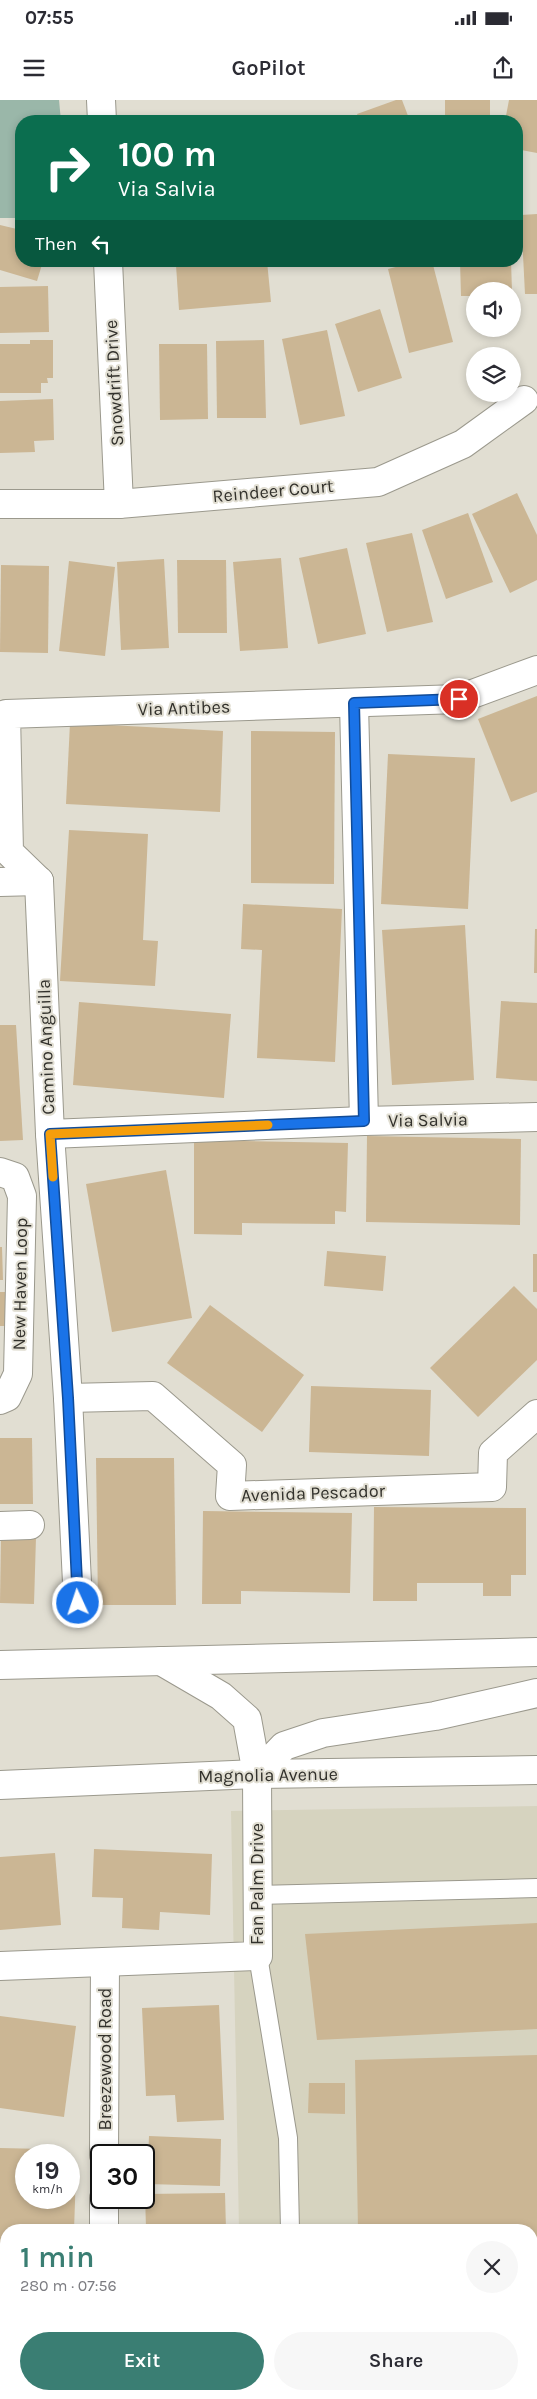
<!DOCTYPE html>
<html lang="en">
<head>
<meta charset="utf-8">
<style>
  body { margin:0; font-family:Karla,sans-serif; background:#f7f7f7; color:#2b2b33; height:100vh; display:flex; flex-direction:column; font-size:19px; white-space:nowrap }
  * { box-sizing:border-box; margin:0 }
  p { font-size:16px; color:#7c7c81 }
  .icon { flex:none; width:28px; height:28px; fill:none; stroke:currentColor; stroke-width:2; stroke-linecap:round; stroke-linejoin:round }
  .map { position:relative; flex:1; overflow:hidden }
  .sheet { position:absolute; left:0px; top:2124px; width:538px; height:176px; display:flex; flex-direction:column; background:#fff; border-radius:20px 20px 0 0; box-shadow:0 2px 8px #0003 }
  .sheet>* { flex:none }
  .top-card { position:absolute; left:15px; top:15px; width:508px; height:152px; border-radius:20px; box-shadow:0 2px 8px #0003; background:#0b6e4f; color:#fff; overflow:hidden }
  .fabs { position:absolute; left:466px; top:182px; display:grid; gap:10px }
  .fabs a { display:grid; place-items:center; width:55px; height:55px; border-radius:50%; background:#fff; box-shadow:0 2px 8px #0003; font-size:25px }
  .speed { position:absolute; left:15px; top:2044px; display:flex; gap:10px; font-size:25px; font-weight:700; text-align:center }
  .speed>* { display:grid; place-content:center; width:65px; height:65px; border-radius:50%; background:#fff; box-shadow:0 2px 8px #0003; line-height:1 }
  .speed small { font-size:12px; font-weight:400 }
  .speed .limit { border:2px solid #111; border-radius:8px; background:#fff; color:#111 }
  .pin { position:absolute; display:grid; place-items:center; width:42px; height:42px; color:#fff; margin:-21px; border:2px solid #fff; border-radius:50%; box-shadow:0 1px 5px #0007 }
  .me { position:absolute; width:55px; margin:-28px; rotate:357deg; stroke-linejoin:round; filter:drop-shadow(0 0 4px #0008) }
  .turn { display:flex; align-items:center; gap:18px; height:105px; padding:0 20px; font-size:22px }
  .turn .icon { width:65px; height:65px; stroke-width:2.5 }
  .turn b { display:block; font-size:35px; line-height:42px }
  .then { display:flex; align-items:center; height:48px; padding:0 20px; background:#0003; gap:10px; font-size:19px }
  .round { display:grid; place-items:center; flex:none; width:52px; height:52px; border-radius:26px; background:#f7f7f7 }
  .overview { display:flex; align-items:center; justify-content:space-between; height:85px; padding:0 20px }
  h1 { font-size:30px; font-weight:600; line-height:38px; color:#3a7e73 }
  .cta { display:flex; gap:10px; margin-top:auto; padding:10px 20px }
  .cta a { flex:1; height:58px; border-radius:30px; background:#3a7e73; color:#fff; font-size:20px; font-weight:600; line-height:58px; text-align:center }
  .cta a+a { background:#f7f7f7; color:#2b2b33 }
  .status { display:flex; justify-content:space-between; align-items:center; height:35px; padding:0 25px; background:#fff; direction:ltr }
  .status svg { height:14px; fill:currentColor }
  header { display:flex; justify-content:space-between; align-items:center; height:65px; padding:0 20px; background:#fff; font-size:22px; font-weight:600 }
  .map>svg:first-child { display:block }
  .built { fill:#d6d3bf }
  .green { fill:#9ab7a9 }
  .building { fill:#cbb694 }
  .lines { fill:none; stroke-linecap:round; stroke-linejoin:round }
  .lane-casing { stroke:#9b998d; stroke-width:20 }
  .street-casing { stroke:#9b998d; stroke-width:30 }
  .primary-casing { stroke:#9b998d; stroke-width:30 }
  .lane { stroke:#fff; stroke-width:18 }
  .street { stroke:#fff; stroke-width:28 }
  .primary { stroke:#fff; stroke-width:28 }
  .route-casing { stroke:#114b97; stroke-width:12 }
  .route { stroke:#1a73e8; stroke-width:9 }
  .slow { stroke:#f59e0b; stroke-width:9 }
  .labels { text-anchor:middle; stroke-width:4; stroke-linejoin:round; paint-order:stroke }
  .street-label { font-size:18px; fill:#32312c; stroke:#e1ded2 }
</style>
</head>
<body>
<div class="status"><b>07:55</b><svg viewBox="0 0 49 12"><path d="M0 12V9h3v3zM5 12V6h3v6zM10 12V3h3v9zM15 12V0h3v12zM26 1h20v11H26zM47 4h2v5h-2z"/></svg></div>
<header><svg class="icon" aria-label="menu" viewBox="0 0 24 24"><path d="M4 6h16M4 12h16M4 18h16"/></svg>GoPilot<svg class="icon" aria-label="share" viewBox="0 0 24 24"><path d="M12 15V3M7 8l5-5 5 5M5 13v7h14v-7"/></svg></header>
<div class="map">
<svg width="537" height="2299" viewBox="0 0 537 2299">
  <rect width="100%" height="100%" fill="#e1ded2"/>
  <!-- built -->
  <polygon class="built" points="537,1706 537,2299 242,2299 242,2294 531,2294 531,2130 239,2130 231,1711"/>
  <!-- green -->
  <polygon class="green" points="0,0 59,0 61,21 21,21 21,118 0,118"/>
  <!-- building -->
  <g class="building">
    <polygon points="396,0 402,0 410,21 360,21 357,14"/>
    <rect x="445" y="0" width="45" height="21"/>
    <polygon points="509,0 537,0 537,53 516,49 516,21 505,21"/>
    <polygon points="196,16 206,21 193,21"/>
    <polygon points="537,114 537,194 525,194 521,115"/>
    <polygon points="0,125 21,130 21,161 43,161 37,181 0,170"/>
    <polygon points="221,161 267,161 271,202 179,210 176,165"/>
    <polygon points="419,161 432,161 453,242 409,253 388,169"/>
    <polygon points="460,161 511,161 512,191 475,191 475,196 461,196"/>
    <polygon points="48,186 49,232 0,233 0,187"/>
    <polygon points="380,209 402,278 358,292 335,224"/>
    <polygon points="327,230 345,316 300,325 282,239"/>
    <polygon points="30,240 53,240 53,278 47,278 48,283 41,283 41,293 0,293 0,244 30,244"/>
    <polygon points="264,240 266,318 217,318 216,241"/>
    <polygon points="159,244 207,244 208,319 160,320"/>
    <polygon points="53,299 54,340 34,341 35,352 0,353 0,301"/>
    <polygon points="517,393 537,435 537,480 510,493 472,414"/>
    <polygon points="468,413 493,482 446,499 422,430"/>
    <polygon points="412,433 433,522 387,532 366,443"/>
    <polygon points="347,448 366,534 318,544 299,458"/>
    <polygon points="281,458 288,548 240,551 233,462"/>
    <polygon points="164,459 169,548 121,550 117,462"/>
    <polygon points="177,460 226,460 227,533 178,533"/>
    <polygon points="69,461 115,467 105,556 59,551"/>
    <polygon points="1,465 49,466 48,553 0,552"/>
    <polygon points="537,596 537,692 511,702 478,619"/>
    <polygon points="70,623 223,631 220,712 66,704"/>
    <polygon points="251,631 335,632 334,784 251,783"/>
    <polygon points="388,654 475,658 468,809 381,804"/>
    <polygon points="69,730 148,734 143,840 158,841 155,886 60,881"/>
    <polygon points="243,804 342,809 335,962 257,958 262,850 241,849"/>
    <polygon points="465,825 474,980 392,985 382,830"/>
    <polygon points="535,829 537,829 537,873 534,873"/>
    <polygon points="501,901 537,903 537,981 496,978"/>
    <polygon points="79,902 231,914 224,998 73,985"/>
    <polygon points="0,925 16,925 23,1040 0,1041"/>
    <polygon points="367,1036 521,1039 520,1125 366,1122"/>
    <polygon points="194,1040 348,1043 346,1112 335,1111 335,1124 242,1123 242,1135 194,1134"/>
    <polygon points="166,1070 192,1218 112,1232 86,1084"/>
    <polygon points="0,1147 2,1147 3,1180 0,1180"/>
    <polygon points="327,1151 386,1156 383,1191 324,1186"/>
    <rect x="533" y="1154" width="4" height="38"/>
    <polygon points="514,1186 537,1209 537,1260 478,1317 430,1268"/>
    <polygon points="0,1192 5,1192 6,1226 0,1226"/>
    <polygon points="210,1205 304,1275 262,1332 167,1263"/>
    <polygon points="311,1286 431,1290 429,1356 309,1352"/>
    <polygon points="0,1338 32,1338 33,1404 0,1404"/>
    <polygon points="96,1358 174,1358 176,1505 98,1505"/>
    <polygon points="374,1407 526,1408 526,1475 511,1475 511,1496 483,1496 483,1483 417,1483 417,1501 373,1501"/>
    <polygon points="203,1411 352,1413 350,1493 241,1491 241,1504 202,1504"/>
    <polygon points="1,1436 36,1437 34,1504 0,1503"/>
    <polygon points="94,1749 212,1754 210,1815 160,1812 159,1830 122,1828 123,1798 92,1797"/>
    <polygon points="55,1753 61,1825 0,1830 0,1757"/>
    <polygon points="537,1823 537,1929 317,1940 305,1834"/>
    <polygon points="219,1905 224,2020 177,2022 175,1995 146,1996 142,1908"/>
    <polygon points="0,1916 76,1926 64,2017 0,2008"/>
    <polygon points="537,1955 537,2299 361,2299 361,2294 531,2294 531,2130 358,2130 355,1960"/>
    <polygon points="309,1983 345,1983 345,2014 308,2013"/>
    <polygon points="149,2036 221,2039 220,2086 147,2084"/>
    <polygon points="0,2048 45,2049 45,2055 26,2055 26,2098 69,2098 69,2073 76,2073 74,2130 6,2130 6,2169 0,2169"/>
    <polygon points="225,2093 226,2130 146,2128 145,2094"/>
    <rect x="0" y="2185" width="6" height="49"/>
    <polygon points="0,2244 6,2244 6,2294 43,2294 43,2299 0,2299"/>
  </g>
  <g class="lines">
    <!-- lane casing -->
    <g class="lane-casing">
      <g id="lane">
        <polyline points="257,1795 537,1788"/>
        <polyline points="258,1856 288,2038 290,2130"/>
        <polyline points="292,2294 292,2299"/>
      </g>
    </g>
    <!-- street casing -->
    <g class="street-casing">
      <g id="street">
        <polyline points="101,0 102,21"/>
        <polyline points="108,161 119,404"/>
        <polyline points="0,404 119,404 378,382 463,344 524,300"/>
        <polyline points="354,603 364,1021"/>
        <polyline points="39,781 50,1034 68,1298 78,1503"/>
        <polyline points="39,781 9,752 6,614 459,599 537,570"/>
        <polyline points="0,782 39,781"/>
        <polyline points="50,1034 364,1021 537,1017"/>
        <polyline points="0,1072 15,1077 22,1096 18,1274 7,1297 0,1300"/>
        <polyline points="68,1298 153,1296 232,1365 230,1396 492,1387 493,1353 537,1314"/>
        <polyline points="0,1426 30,1425"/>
        <polyline points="0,1866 258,1856 257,1674 247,1619 221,1596 161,1561"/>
        <polyline points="104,2055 105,1862"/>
        <polyline points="104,2130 104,2098"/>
        <polyline points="104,2299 104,2294"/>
      </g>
    </g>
    <!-- primary casing -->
    <g class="primary-casing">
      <g id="primary">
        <polyline points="0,1565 537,1552"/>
        <polyline points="257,1674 284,1646 323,1633 435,1616 537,1593"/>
        <polyline points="0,1685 257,1674 537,1670"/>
      </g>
    </g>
    <!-- lane -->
    <use href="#lane" class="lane"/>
    <!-- street -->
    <use href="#street" class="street"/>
    <!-- primary -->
    <use href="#primary" class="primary"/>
  </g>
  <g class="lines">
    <!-- route casing -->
    <g class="route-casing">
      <polyline id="route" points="78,1503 68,1298 50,1034 364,1021 354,603 459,599"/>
    </g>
    <!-- route -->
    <use href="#route" class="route"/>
    <!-- slow -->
    <polyline class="slow" points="53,1077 50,1034 268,1025"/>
  </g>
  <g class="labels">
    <!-- street labels -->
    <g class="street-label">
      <text transform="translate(114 283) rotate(-93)" y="6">Snowdrift Drive</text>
      <text transform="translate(273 391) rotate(-5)" y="6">Reindeer Court</text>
      <text transform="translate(184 608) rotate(-2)" y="6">Via Antibes</text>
      <text transform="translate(46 947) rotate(-92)" y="6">Camino Anguilla</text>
      <text transform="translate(428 1020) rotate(-1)" y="6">Via Salvia</text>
      <text transform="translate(20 1184) rotate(-89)" y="6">New Haven Loop</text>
      <text transform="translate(313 1393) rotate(-2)" y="6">Avenida Pescador</text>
      <text transform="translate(268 1675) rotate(-1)" y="6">Magnolia Avenue</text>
      <text transform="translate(257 1784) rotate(-90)" y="6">Fan Palm Drive</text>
      <text transform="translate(105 1959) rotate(-90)" y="6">Breezewood Road</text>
    </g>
  </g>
</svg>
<div class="fabs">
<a><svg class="icon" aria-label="sound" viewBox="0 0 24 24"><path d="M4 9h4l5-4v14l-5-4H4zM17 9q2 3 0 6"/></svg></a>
<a><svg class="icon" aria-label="layers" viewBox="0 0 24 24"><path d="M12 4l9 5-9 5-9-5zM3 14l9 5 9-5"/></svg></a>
</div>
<div class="speed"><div>19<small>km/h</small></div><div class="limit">30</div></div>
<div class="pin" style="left:459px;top:599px;background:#d93025"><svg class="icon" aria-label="arrive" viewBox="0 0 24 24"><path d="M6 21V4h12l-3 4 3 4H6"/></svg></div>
<svg class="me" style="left:78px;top:1503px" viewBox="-20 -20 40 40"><circle r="17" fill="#1a73e8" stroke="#fff" stroke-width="3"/><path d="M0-11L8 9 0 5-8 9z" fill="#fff"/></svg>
<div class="top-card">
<div class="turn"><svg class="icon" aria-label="right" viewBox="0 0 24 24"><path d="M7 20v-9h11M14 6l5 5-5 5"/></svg><div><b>100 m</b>Via Salvia</div></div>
<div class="then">Then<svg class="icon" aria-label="left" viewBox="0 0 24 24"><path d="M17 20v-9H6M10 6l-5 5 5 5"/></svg></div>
</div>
<section class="sheet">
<div class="overview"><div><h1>1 min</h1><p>280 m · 07:56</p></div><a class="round"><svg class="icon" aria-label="close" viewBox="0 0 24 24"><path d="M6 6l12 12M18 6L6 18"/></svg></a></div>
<div class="cta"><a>Exit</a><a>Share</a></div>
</section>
</div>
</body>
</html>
